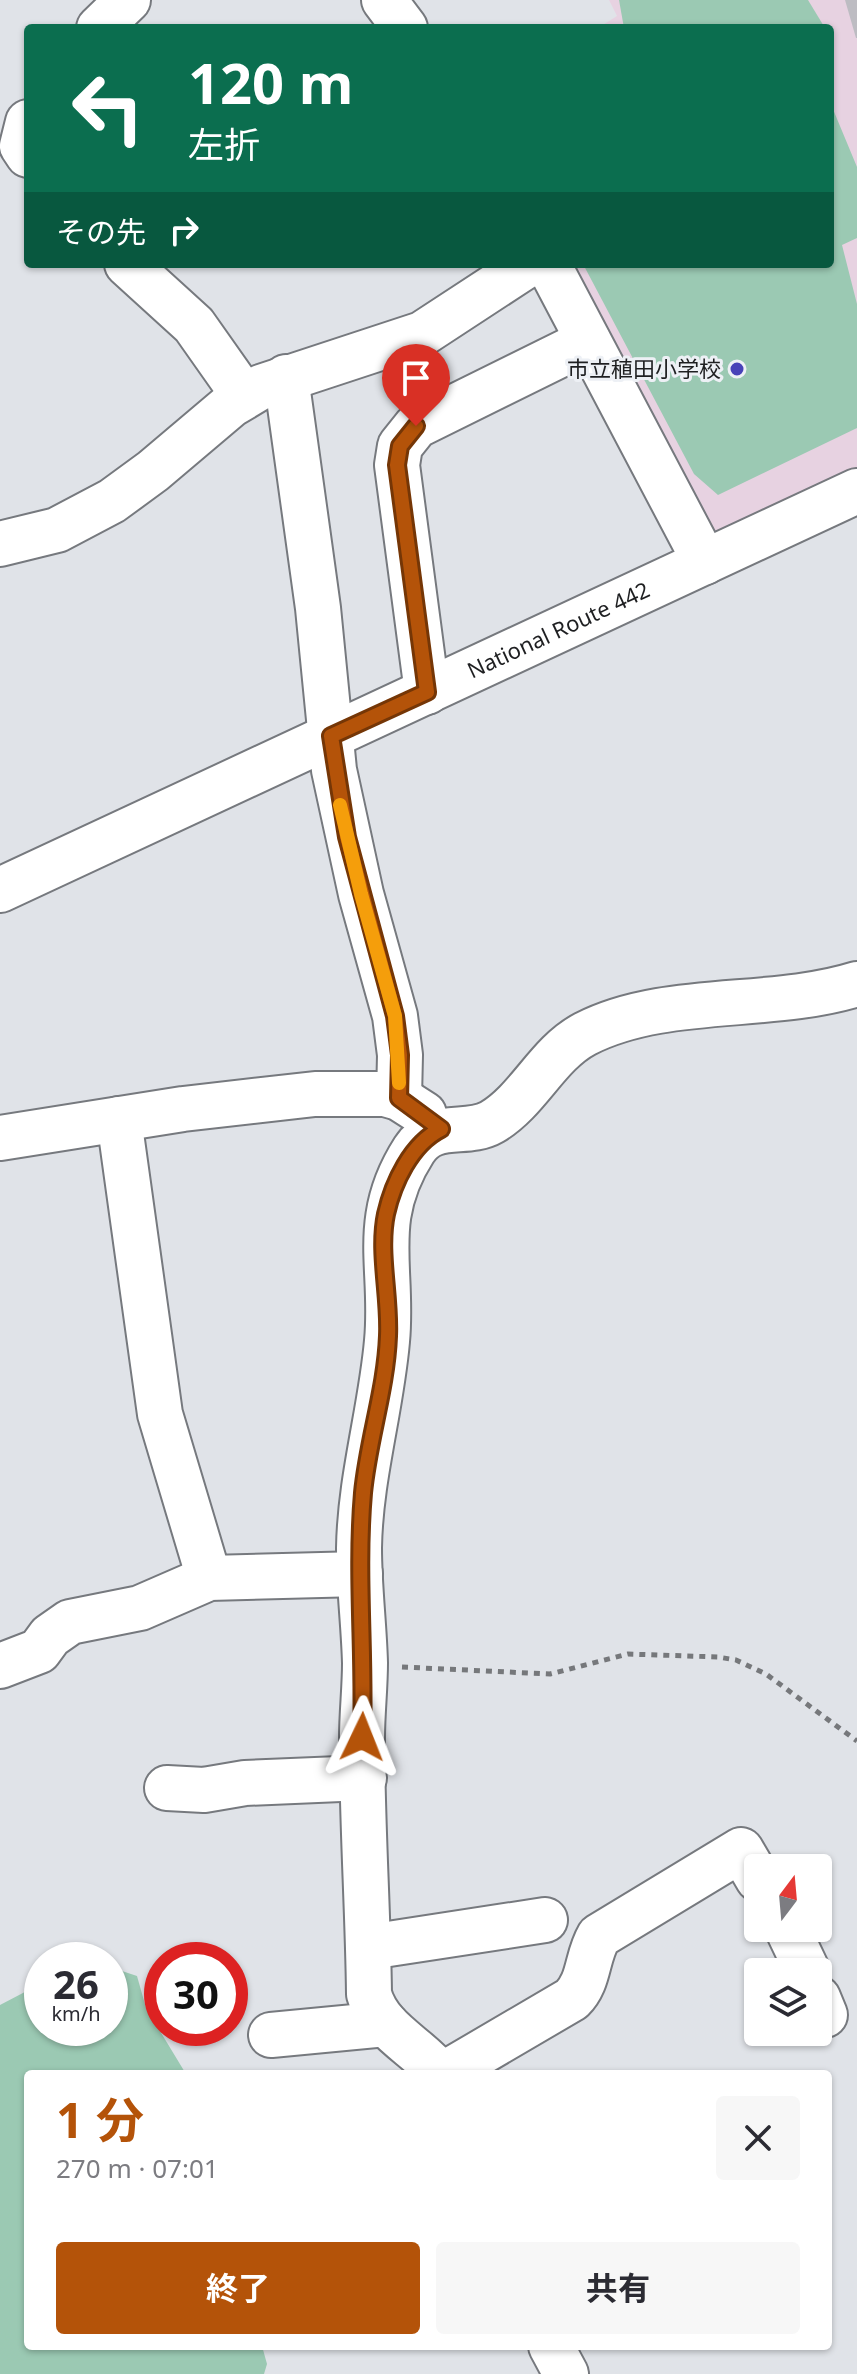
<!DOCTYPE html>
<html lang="ja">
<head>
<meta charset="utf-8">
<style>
  body { margin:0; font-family:"Noto Sans","Noto Sans JP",sans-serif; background:#f7f7f7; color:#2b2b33; height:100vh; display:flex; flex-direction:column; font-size:30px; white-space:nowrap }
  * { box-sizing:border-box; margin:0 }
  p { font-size:26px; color:#7c7c81 }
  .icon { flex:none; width:44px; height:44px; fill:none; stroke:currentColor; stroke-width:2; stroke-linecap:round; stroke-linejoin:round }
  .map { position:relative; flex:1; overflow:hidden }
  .side { position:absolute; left:24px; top:2070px; width:808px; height:280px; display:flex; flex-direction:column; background:#fff; border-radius:8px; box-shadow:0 2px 6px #0004 }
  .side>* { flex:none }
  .hud { position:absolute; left:24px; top:24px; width:810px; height:244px; border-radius:8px; box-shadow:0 2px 6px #0004; background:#0b6e4f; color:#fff; overflow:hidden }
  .needle { width:52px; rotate:16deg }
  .fabs { position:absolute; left:744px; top:1854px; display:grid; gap:16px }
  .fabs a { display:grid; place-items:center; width:88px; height:88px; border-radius:8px; background:#fff; box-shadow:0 2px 6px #0004; font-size:40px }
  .speed { position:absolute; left:24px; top:1942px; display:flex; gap:16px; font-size:40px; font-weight:700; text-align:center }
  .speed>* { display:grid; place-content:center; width:104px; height:104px; border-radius:50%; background:#fff; box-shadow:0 2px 6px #0004; line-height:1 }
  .speed small { font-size:20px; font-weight:400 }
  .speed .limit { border:12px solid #d22; background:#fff; color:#111 }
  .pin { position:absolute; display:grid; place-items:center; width:68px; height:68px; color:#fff; margin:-82px -34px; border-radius:50% 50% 50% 0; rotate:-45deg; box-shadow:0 0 8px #0007 }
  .pin .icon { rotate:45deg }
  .me { position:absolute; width:88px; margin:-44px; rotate:2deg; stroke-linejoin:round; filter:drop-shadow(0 0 6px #0008) }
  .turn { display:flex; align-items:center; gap:28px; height:168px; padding:0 32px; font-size:36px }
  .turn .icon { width:104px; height:104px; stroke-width:2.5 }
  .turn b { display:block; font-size:56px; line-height:68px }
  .then { display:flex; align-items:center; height:76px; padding:0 32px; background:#0003; gap:16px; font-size:30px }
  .round { display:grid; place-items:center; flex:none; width:84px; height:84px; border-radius:8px; background:#f7f7f7 }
  .overview { display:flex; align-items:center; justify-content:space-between; height:136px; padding:0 32px }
  h1 { font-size:48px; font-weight:700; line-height:60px; color:#b45309 }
  .button { display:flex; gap:16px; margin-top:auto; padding:16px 32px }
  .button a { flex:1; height:92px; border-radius:8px; background:#b45309; color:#fff; font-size:32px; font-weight:700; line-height:92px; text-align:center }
  .button a+a { background:#f7f7f7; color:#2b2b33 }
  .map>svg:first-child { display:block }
  .education { fill:#e7d2e1 }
  .green { fill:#9bc9b3 }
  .building { fill:#bdbcc2 }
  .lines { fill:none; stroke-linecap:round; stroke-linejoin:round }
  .minor-casing { stroke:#76797e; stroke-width:48 }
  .highway-casing { stroke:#76797e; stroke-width:48 }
  .path { stroke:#76787b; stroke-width:5; stroke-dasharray:6 6; stroke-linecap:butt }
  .minor { stroke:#fff; stroke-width:44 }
  .highway { stroke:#fff; stroke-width:44 }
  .route-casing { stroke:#753606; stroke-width:20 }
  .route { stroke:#b45309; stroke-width:14 }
  .slow { stroke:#f59e0b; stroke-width:14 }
  .poi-dot { fill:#4842b8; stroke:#edf0f5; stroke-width:3 }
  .labels { text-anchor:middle; stroke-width:6; stroke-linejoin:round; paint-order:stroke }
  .poi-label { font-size:22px; fill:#1e1f21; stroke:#edf0f5; text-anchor:end }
  .street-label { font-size:22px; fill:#1e1f21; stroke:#edf0f5 }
</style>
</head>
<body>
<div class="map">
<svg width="857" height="2374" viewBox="0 0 857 2374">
  <rect width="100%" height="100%" fill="#e0e3e8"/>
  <!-- education -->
  <polygon class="education" points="609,0 857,0 857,475 708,543 563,264 830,264 830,28 598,28 617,16"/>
  <!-- green -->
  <g class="green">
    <polygon points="619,0 808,0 825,28 624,28"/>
    <polygon points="830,102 857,167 857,238 842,245 857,304 857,428 718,495 694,474 583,264 830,264"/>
    <polygon points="110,1967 137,1976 146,2008 186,2074 28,2074 28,2346 262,2346 267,2364 264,2374 0,2374 0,2005 42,1983 42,2028 110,2028"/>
  </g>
  <!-- building -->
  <polygon class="building" points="845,0 857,0 857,38 856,38"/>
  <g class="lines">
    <!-- minor casing -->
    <g class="minor-casing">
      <g id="minor">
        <polyline points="384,0 405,28"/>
        <polyline points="99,28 128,0"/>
        <polyline points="28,122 22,146 28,155"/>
        <polyline points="127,264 194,325 244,396"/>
        <polyline points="548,264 705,562"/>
        <polyline points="286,377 318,608 334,770 361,894 395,1016 400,1055 399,1098"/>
        <polyline points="0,544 57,530 112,501 153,471 231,405 261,387 422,334 529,264"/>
        <polyline points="427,692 397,465 400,446 416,426 588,341"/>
        <polyline points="119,1119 160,1414 209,1578"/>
        <polyline points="0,1138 183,1109 315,1094 385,1094 399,1098 424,1114"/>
        <polyline points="0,1666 39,1651 50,1636 70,1622 140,1608 209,1578 360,1574"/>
        <polyline points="167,1788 204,1790 245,1783 364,1778"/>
        <polyline points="787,1928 808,1972"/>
        <polyline points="369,1947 545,1920"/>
        <polyline points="818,1998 825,2015"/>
        <polyline points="271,2035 386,2024"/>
        <path d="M440 2074C418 2046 379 2031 369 1994 368 1909 362 1823 362 1738 362 1713 365 1688 365 1663 364 1625 359 1587 359 1548 360 1478 381 1410 387 1341 394 1268 369 1220 414 1150 434 1119 466 1137 492 1122 529 1100 547 1054 585 1034 665 993 771 1011 857 984"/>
        <path d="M444 2074 572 1999C590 1981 586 1958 599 1936L741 1850 758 1879"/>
        <polyline points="551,2346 566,2374"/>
      </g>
    </g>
    <!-- highway casing -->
    <g class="highway-casing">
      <g id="highway">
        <path id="s1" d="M0 890 857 491"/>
      </g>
    </g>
    <!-- path -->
    <polyline class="path" points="402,1667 550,1674 628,1654 718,1657 736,1660 766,1674 857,1741"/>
    <!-- minor -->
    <use href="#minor" class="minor"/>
    <!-- highway -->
    <use href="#highway" class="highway"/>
  </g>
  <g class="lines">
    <!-- route casing -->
    <g class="route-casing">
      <path id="route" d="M362 1737C365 1655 356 1574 363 1493 368 1440 386 1389 388 1336 390 1296 378 1252 386 1214 393 1183 411 1144 441 1129L399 1098 400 1055 395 1016 347 837 331 736 427 692 397 465 400 446 416 426"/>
    </g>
    <!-- route -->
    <use href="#route" class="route"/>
    <!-- slow -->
    <polyline class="slow" points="340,805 361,894 395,1016 399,1083"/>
  </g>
  <!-- markers -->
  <circle class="poi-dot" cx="737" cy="369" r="8"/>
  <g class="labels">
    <!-- poi labels -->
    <g class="poi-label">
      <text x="721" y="377">市立稙田小学校</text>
    </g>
    <!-- street labels -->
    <g class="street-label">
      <text dy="8" stroke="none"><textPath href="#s1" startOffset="616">National Route 442</textPath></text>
    </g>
  </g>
</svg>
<div class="fabs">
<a><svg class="needle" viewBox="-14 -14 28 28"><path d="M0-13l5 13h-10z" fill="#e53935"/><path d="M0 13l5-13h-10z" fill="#7c7c81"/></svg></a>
<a><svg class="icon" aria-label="layers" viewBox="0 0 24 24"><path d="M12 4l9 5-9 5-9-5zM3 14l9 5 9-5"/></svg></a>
</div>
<div class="speed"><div>26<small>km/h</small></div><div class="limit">30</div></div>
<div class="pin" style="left:416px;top:426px;background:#d93025"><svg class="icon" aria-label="arrive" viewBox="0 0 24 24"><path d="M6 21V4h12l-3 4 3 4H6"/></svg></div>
<svg class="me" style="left:362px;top:1737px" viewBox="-20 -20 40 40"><path d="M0-17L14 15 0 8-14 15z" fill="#b45309" stroke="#fff" stroke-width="4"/></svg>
<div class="hud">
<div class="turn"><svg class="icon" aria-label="left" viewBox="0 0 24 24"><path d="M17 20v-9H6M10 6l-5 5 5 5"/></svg><div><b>120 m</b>左折</div></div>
<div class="then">その先<svg class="icon" aria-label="right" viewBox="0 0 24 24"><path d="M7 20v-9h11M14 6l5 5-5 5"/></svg></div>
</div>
<section class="side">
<div class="overview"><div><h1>1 分</h1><p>270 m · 07:01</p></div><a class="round"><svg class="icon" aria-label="close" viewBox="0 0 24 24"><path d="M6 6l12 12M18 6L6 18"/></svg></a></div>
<div class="button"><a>終了</a><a>共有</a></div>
</section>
</div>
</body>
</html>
